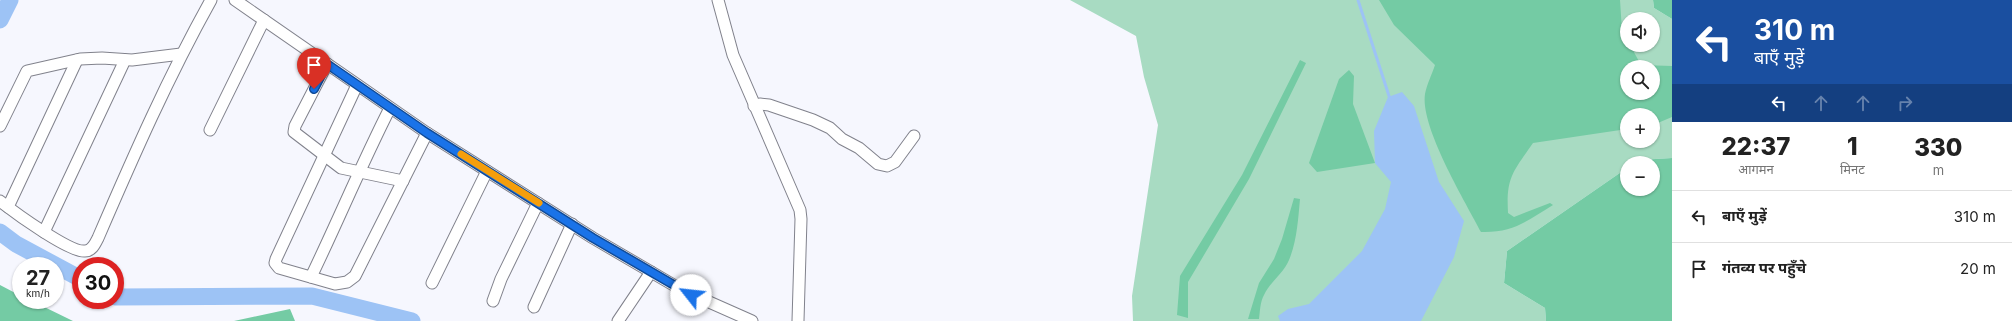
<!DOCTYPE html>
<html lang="hi">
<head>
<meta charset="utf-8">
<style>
  body { margin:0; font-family:Inter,"Noto Sans Devanagari",sans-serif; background:#f6f6f6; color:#222; height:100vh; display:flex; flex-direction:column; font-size:15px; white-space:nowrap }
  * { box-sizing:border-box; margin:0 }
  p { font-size:13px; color:#767676 }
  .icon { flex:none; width:22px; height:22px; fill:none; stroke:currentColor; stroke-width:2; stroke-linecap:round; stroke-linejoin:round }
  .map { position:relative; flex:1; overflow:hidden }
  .panel { display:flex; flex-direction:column; background:#fff; width:340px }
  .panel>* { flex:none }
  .top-card { background:#1a4fa0; color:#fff; overflow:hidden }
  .fabs { position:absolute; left:1620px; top:12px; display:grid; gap:8px }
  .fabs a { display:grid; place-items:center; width:40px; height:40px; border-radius:50%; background:#fff; box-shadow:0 1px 3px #0004; font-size:20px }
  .speed { position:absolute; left:12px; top:257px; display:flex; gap:8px; font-size:20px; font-weight:700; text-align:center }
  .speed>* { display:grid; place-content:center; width:52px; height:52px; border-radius:50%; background:#fff; box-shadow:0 1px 3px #0004; line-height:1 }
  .speed small { font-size:10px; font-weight:400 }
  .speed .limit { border:6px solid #d22; background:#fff; color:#111 }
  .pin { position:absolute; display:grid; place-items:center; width:34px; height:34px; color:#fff; margin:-41px -17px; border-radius:50% 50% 50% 0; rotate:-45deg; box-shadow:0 0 4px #0007 }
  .pin .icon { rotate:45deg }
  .me { position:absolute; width:44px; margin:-22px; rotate:299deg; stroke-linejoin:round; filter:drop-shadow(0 0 3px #0008) }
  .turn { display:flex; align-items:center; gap:14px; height:84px; padding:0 16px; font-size:18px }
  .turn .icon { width:52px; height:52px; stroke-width:2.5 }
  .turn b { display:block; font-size:28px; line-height:34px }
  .lanes { display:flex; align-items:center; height:38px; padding:0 16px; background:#0003; justify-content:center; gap:20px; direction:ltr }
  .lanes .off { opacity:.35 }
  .eta { display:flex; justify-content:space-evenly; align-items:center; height:68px; text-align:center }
  .eta b { font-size:24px; font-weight:800; line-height:28px }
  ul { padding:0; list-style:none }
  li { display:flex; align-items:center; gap:12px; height:52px; padding:0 16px; border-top:1px solid #e0e0e0 }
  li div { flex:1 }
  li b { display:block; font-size:15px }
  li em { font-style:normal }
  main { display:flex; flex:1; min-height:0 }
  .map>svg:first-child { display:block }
  .green { fill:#a8dbc2; fill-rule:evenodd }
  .forest { fill:#74cba4; fill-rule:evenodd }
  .water { fill:#9dc3f5 }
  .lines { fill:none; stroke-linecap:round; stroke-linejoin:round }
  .stream { stroke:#9dc3f5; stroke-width:3 }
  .river { stroke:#9dc3f5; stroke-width:17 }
  .street-casing { stroke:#81828c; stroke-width:13 }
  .street { stroke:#fff; stroke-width:11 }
  .route-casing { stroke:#114b97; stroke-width:10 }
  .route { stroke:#1a73e8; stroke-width:7 }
  .slow { stroke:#f59e0b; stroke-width:7 }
</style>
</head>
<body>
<main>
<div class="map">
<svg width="1672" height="321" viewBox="0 0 1672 321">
  <rect width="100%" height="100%" fill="#f6f7fe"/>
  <!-- green -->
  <path class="green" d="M1070 0H1653L1654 8 1672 19V158L1639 160 1634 163H1627V168L1507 251 1504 283 1545 308 1546 321H1133L1132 296 1158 125 1144 77 1136 36ZM1627 19H1653V45H1627ZM1627 67H1653V93H1627ZM1627 115H1653V141H1627Z"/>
  <!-- forest -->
  <g class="forest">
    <path d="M1379 0H1620L1622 31 1627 41V45H1630L1641 65 1672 66V117L1653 125V115H1627V129L1533 143C1513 172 1506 177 1508 213L1514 217 1550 203 1553 205C1527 221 1513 233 1481 232 1465 201 1420 127 1425 94 1427 84 1432 74 1435 65L1394 25ZM1627 67H1653V93H1627Z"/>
    <polygon points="1653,0 1672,0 1672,19 1654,8"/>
    <polygon points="1300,60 1306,63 1249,179 1188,282 1188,318 1177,315 1180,276 1242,175"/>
    <polygon points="1349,70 1354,76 1353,104 1375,163 1317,172 1309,163 1339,79"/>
    <polygon points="1672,158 1672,321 1546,321 1545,308 1504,283 1507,251 1627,168 1627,189 1653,189 1653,163 1634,163 1639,160"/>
    <path d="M1294 198 1300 199C1298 220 1297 241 1289 260 1283 274 1270 282 1264 295 1260 302 1260 312 1259 319H1248L1259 283 1274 259 1282 239Z"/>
    <polygon points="0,285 21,296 21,300 30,300 73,321 0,321"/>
    <polygon points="290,309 295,321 234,321"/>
  </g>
  <!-- water -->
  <polygon class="water" points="1402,92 1414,106 1439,182 1464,221 1454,257 1421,321 1280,321 1278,316 1288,309 1309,304 1362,251 1385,209 1391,182 1375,163 1374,131 1388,97"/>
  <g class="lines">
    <!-- stream -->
    <polyline class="stream" points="1358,0 1390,99"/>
    <!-- river -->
    <g class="river">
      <polyline points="0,20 10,0"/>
      <polyline points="0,232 16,244 81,279"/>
      <polyline points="115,297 312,296 412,321"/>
    </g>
    <!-- street casing -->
    <g class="street-casing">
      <g id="street">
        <polyline points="235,0 427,133 593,238 682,290 752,321"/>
        <polyline points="718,0 733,55 800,210 801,219 798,321"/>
        <polyline points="327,64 295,126 294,132 341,168 403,181"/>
        <polyline points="357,85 276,259 275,263 279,268 335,284 347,282 355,276 427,133"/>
        <polyline points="754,106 760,104 769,105 813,120 830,128 842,139 859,148 878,164 887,166 895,162 914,136"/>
        <polyline points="0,126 27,71 80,59 102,58 132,60 181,54"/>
        <polyline points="210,130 264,20"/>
        <path d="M0 201C14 212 70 253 85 251 92 251 95 244 98 238 133 157 168 77 211 0"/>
        <polyline points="8,207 77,60"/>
        <polyline points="44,232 125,60"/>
        <path d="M311 277C338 221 362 163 390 108"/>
        <polyline points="432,283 487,171"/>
        <polyline points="493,301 501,279 538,203"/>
        <polyline points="534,307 572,224"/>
        <polyline points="618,321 651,272"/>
      </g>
    </g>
    <!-- street -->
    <use href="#street" class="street"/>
  </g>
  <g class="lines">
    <!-- route casing -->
    <g class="route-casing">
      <polyline id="route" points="314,89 327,64 427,133 593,238 691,295"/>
    </g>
    <!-- route -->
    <use href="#route" class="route"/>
    <!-- slow -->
    <polyline class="slow" points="461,154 539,203"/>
  </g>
</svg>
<div class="fabs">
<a><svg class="icon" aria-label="sound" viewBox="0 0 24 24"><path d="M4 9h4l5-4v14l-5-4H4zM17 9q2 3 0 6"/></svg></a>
<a><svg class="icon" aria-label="search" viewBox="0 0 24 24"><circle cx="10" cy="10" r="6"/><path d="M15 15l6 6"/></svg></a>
<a>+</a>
<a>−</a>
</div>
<div class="speed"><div>27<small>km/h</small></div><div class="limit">30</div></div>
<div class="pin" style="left:314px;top:89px;background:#d93025"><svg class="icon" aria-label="arrive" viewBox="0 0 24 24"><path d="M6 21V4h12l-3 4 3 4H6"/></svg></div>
<svg class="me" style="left:691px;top:295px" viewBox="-20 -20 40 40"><circle r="19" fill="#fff"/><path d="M0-13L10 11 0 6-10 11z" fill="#1a73e8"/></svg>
</div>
<section class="panel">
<div class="top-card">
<div class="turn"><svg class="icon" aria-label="left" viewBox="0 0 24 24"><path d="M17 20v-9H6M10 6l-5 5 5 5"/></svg><div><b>310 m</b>बाएँ मुड़ें</div></div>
<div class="lanes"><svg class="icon" aria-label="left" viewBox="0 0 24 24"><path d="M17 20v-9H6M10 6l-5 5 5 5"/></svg><svg class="icon off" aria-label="ahead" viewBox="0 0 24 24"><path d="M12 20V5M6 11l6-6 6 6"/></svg><svg class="icon off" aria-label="ahead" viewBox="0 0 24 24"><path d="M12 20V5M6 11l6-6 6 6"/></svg><svg class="icon off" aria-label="right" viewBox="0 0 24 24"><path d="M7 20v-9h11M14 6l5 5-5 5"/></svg></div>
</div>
<div class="eta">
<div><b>22:37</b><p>आगमन</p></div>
<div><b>1</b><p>मिनट</p></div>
<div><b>330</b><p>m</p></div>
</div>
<ul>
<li><svg class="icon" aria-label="left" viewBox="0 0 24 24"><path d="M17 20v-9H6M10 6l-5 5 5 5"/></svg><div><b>बाएँ मुड़ें</b></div><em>310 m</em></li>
<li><svg class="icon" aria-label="arrive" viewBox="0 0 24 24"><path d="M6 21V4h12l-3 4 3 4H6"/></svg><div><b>गंतव्य पर पहुँचे</b></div><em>20 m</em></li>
</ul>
</section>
</main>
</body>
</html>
